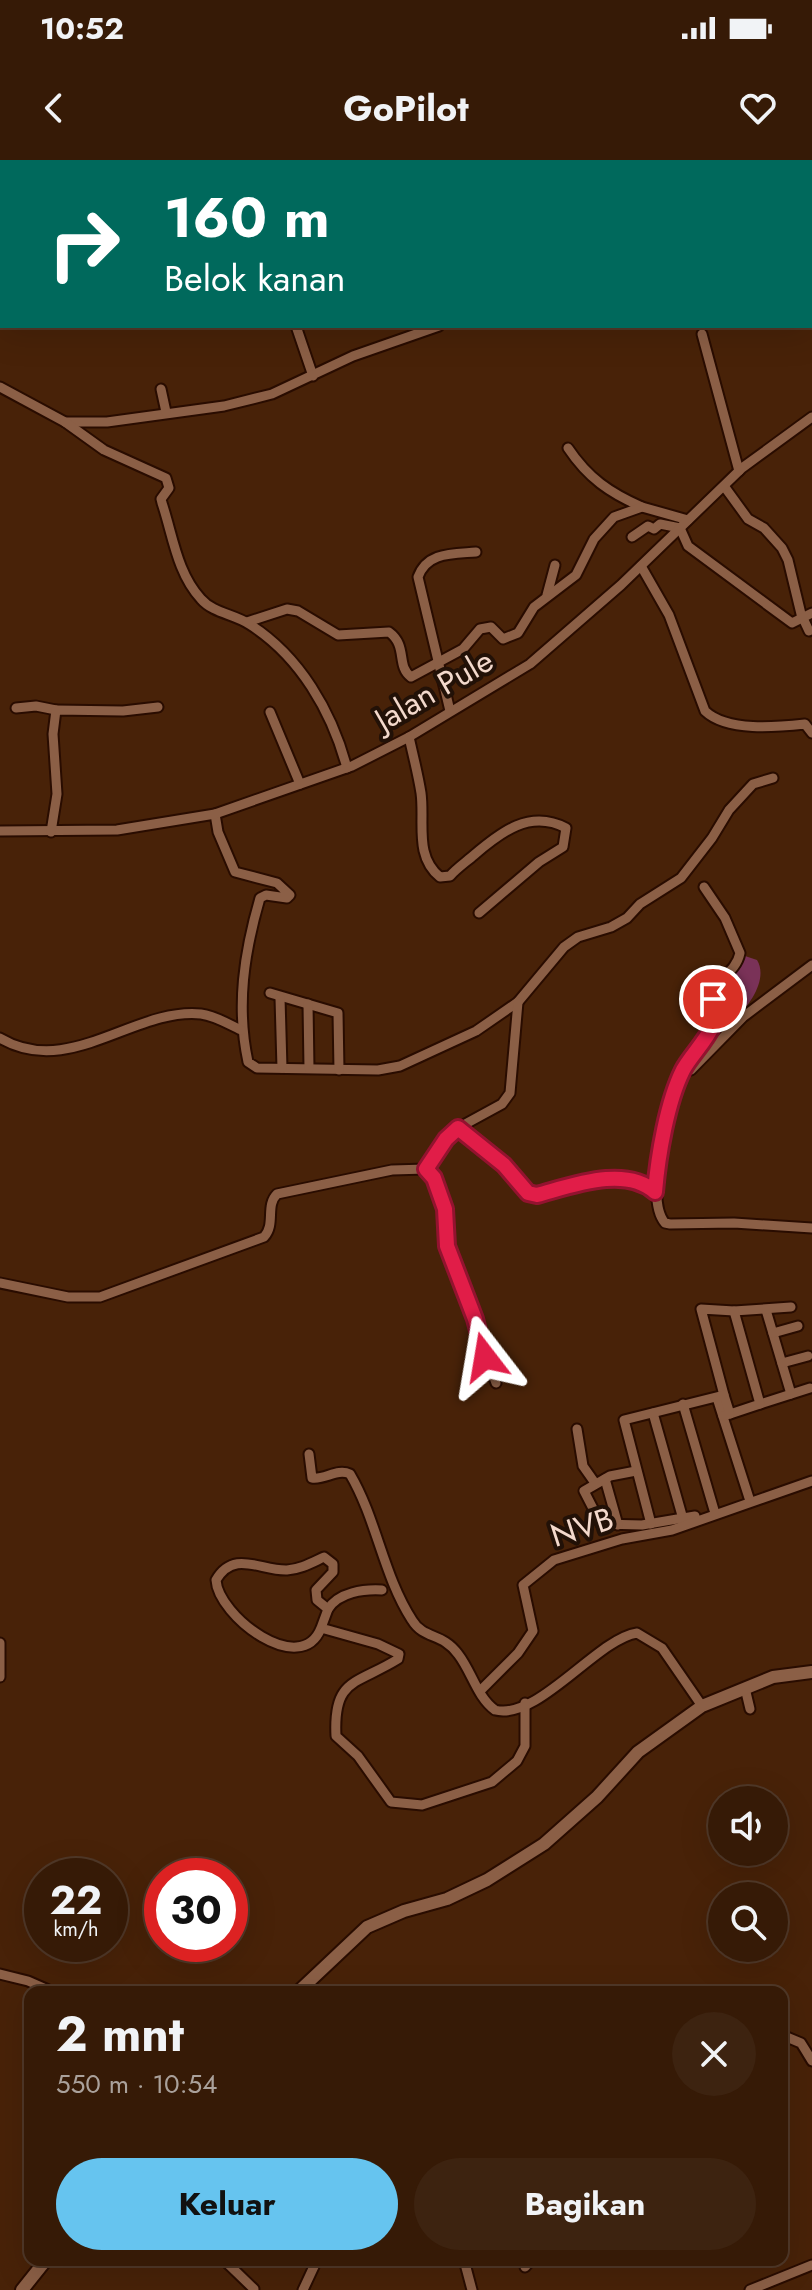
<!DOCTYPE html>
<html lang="id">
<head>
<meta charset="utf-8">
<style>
  body { margin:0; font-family:Jost,sans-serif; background:#3d2310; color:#f1f3f6; height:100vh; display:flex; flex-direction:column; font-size:30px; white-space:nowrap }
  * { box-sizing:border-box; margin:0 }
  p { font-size:26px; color:#aaa19b }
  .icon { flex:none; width:44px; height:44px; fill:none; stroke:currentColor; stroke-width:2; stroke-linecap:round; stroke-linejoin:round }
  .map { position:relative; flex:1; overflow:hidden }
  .sheet { position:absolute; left:24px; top:1826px; width:764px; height:280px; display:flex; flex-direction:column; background:#361a06; border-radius:16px; box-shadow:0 8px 32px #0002,0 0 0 2px #503828 }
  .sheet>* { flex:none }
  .hud { position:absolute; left:0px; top:0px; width:812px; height:168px; box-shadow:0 8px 32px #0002,0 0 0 2px #503828; background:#00695c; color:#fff; overflow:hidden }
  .tools { position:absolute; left:708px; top:1626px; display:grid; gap:16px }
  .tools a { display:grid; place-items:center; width:80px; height:80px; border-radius:50%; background:#361a06; box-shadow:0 8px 32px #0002,0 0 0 2px #503828; font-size:40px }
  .speed { position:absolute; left:24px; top:1698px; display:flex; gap:16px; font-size:40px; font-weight:700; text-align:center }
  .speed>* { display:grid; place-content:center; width:104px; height:104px; border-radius:50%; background:#361a06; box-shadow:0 8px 32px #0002,0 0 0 2px #503828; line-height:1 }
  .speed small { font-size:20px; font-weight:400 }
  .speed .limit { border:12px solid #d22; background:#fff; color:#111 }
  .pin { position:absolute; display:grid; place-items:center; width:68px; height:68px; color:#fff; margin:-34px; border:4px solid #fff; border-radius:50%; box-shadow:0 2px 8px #0007 }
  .me { position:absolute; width:88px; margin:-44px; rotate:346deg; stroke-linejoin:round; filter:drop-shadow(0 0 6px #0008) }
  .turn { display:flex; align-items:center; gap:28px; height:168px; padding:0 32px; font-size:36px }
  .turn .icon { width:104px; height:104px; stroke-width:2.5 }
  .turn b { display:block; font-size:56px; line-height:68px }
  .round { display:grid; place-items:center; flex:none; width:84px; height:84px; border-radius:42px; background:#3d2310 }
  .headline { display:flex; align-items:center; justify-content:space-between; height:136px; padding:0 32px }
  h1 { font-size:48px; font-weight:700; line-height:60px }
  .cta { display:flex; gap:16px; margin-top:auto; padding:16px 32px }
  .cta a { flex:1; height:92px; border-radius:48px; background:#66c4ef; color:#111; font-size:32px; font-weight:700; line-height:92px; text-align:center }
  .cta a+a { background:#3d2310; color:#f1f3f6 }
  .status { display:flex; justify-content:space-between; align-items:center; height:56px; padding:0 40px; background:#361a06; direction:ltr }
  .status svg { height:22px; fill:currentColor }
  header { display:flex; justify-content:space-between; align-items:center; height:104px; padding:0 32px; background:#361a06; font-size:36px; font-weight:700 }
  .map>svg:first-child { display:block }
  .green { fill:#7a3258 }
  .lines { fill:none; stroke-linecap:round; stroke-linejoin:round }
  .minor-casing { stroke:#290c00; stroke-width:13 }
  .tertiary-casing { stroke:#290c00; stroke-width:16 }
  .minor { stroke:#8b5f46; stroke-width:9 }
  .tertiary { stroke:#8b5f46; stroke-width:12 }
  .route-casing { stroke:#92132f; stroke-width:20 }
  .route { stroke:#e11d48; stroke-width:14 }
  .labels { text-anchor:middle; stroke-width:8; stroke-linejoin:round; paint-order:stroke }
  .street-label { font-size:32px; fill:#f3d9cc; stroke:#221107 }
</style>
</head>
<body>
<div class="status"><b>10:52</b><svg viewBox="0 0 49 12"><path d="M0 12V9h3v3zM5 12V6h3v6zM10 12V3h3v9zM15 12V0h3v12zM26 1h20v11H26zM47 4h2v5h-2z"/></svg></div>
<header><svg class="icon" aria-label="back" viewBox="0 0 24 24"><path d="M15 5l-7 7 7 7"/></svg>GoPilot<svg class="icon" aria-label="heart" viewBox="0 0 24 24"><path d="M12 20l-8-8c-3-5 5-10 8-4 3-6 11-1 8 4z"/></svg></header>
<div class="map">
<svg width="812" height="2130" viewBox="0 0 812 2130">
  <rect width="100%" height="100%" fill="#482208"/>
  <!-- green -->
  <path class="green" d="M745 796 757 800C768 818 751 844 736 858L722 847 729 833 728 811Z"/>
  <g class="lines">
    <!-- minor casing -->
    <g class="minor-casing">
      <g id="minor">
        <polyline points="208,0 213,2"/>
        <polyline points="622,2 622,0"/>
        <polyline points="810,106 812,106"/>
        <polyline points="296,166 313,216"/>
        <polyline points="702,174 739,311"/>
        <polyline points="0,227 65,262 107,262 224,246 272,234 353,196 439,166"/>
        <polyline points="161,229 166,252"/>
        <path d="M65 262 104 290 166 318 169 328 161 339 162 343C173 376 177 413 201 439 213 453 234 454 249 464 300 496 332 552 347 608"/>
        <path d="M568 288C588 318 610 333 642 347"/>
        <polyline points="724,326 748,359 764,368 782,388 788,400 801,454 809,471"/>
        <polyline points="632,377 648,366 654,369 660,364 680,368 688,386 792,463 812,453"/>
        <path d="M641 406 669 455 705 551C727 572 777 567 805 564L812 573"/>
        <polyline points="547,435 555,405"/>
        <path d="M247 462 287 449 298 451 338 475 389 472C408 486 396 506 411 517L463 489 480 469 491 467 503 479 518 473 534 447 576 415 594 379 614 357 642 347 688 360"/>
        <polyline points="16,548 36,546 56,550"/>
        <path d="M450 551 418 417C427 392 452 394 476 392"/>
        <polyline points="270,552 300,624"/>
        <path d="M409 577C413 595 418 614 421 633 425 662 414 696 440 717L450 716C457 708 466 702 474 695 501 672 530 649 566 668L563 687 539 702 479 753"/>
        <path d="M215 654 218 672 235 712 277 723 290 735 287 738 266 735 260 738C244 793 236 846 248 902L257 908 378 910 400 906 476 871 518 842 564 787 578 777 611 767 627 758 640 744 681 718 712 678 729 650 753 624 773 618"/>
        <polyline points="0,671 117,670 215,654 352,606 409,577 530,504 621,425 742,308 812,257"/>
        <polyline points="51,672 57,634 53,574 56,550 123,551 158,547"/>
        <path d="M704 727 725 758 740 793C736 812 719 817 711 833 714 840 719 848 717 856 713 874 694 892 685 908 669 936 643 1038 665 1063L670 1064 734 1063 812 1068"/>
        <polyline points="270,833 338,853 339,910"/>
        <polyline points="280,838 282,908"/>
        <polyline points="308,844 309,908"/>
        <path d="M0 878C69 919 135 847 201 854 216 856 228 864 241 870"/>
        <polyline points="683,910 691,910 743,857 812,805"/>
        <polyline points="458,968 502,944 510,933 518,842"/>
        <path d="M426 1009 446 979 458 968 504 1005 528 1033 537 1035C571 1026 625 1006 655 1032"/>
        <path d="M0 1123 68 1137H100L264 1077C276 1064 265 1046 277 1034L392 1010 426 1009 434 1018 445 1049 447 1086 496 1223"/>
        <polyline points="766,1150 791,1234"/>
        <polyline points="773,1173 798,1166"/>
        <polyline points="782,1203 808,1196"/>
        <polyline points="724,1235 701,1149 734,1151 791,1147"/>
        <polyline points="717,1238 749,1338"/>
        <polyline points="683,1244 714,1350"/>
        <polyline points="760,1244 810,1228"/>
        <polyline points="653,1253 683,1359"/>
        <polyline points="730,1254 760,1244 734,1151"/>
        <polyline points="577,1269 583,1306 595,1323"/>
        <path d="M309 1294 312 1318C325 1320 337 1308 350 1314 377 1360 383 1415 412 1460 424 1480 442 1472 458 1494 472 1512 477 1537 495 1550 538 1561 597 1479 637 1473L662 1488 702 1546"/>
        <polyline points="636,1311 610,1316 584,1331 601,1364 642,1365 695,1356"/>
        <polyline points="605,1319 618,1365"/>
        <polyline points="651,1364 624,1260 724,1235 730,1254 723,1256"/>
        <path d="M328 1449C339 1432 364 1429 382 1430"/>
        <path d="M321 1468 328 1449 317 1440 316 1430 333 1412V1404L324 1397C311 1403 301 1409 287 1410 261 1411 234 1389 216 1420 218 1456 301 1519 321 1468L378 1484 399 1494 398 1499C356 1525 333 1518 336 1576L358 1596 391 1642 422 1645 492 1622 517 1601 525 1586V1543"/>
        <polyline points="0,1483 0,1517"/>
        <polyline points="745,1528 750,1549"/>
        <polyline points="480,1531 518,1493 533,1471 523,1425 554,1400 622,1379 672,1370 812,1321"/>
        <polyline points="0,1814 28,1821 53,1832"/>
        <polyline points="782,1875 801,1883 812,1901"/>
        <polyline points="224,2100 254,2129"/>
        <polyline points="464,2100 472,2130"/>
        <polyline points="525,2107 531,2100"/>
        <polyline points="303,2130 317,2100"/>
        <polyline points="750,2130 812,2105"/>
      </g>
    </g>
    <!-- tertiary casing -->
    <g class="tertiary-casing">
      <g id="tertiary">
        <polyline points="298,1832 367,1767 404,1751 447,1739 487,1720 544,1684 597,1637 638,1592 702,1546 773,1517 812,1512"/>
        <polyline points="22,2130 46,2100"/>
      </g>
    </g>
    <!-- minor -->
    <use href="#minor" class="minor"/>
    <!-- tertiary -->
    <use href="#tertiary" class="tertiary"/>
  </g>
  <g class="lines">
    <!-- route casing -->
    <g class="route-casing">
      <path id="route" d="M485 1197 475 1159 447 1086 445 1049 434 1018 426 1009 446 979 458 968 504 1005 528 1033 537 1035C571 1026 625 1005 655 1032 658 996 667 942 683 910 694 889 726 864 713 839"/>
    </g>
    <!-- route -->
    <use href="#route" class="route"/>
  </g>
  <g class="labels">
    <!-- street labels -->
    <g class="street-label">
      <text transform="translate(434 530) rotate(-30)" y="11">Jalan Pule</text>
      <text transform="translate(582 1367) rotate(-18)" y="11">NVB</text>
    </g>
  </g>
</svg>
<div class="tools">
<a><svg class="icon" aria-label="sound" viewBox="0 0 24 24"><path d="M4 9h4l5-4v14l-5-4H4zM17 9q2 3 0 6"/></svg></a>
<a><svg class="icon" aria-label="search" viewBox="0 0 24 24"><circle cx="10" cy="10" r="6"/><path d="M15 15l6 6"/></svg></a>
</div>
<div class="speed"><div>22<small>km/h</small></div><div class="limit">30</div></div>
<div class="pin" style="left:713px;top:839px;background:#d93025"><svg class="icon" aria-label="arrive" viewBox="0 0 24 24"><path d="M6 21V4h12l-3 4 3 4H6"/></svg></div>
<svg class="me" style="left:485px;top:1197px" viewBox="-20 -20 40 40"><path d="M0-17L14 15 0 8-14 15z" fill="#e11d48" stroke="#fff" stroke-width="4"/></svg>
<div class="hud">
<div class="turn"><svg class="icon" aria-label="right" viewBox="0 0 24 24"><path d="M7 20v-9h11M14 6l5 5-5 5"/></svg><div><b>160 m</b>Belok kanan</div></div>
</div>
<section class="sheet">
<div class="headline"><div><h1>2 mnt</h1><p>550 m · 10:54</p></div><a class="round"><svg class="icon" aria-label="close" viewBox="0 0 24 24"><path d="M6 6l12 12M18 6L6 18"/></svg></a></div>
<div class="cta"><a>Keluar</a><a>Bagikan</a></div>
</section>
</div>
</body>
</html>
